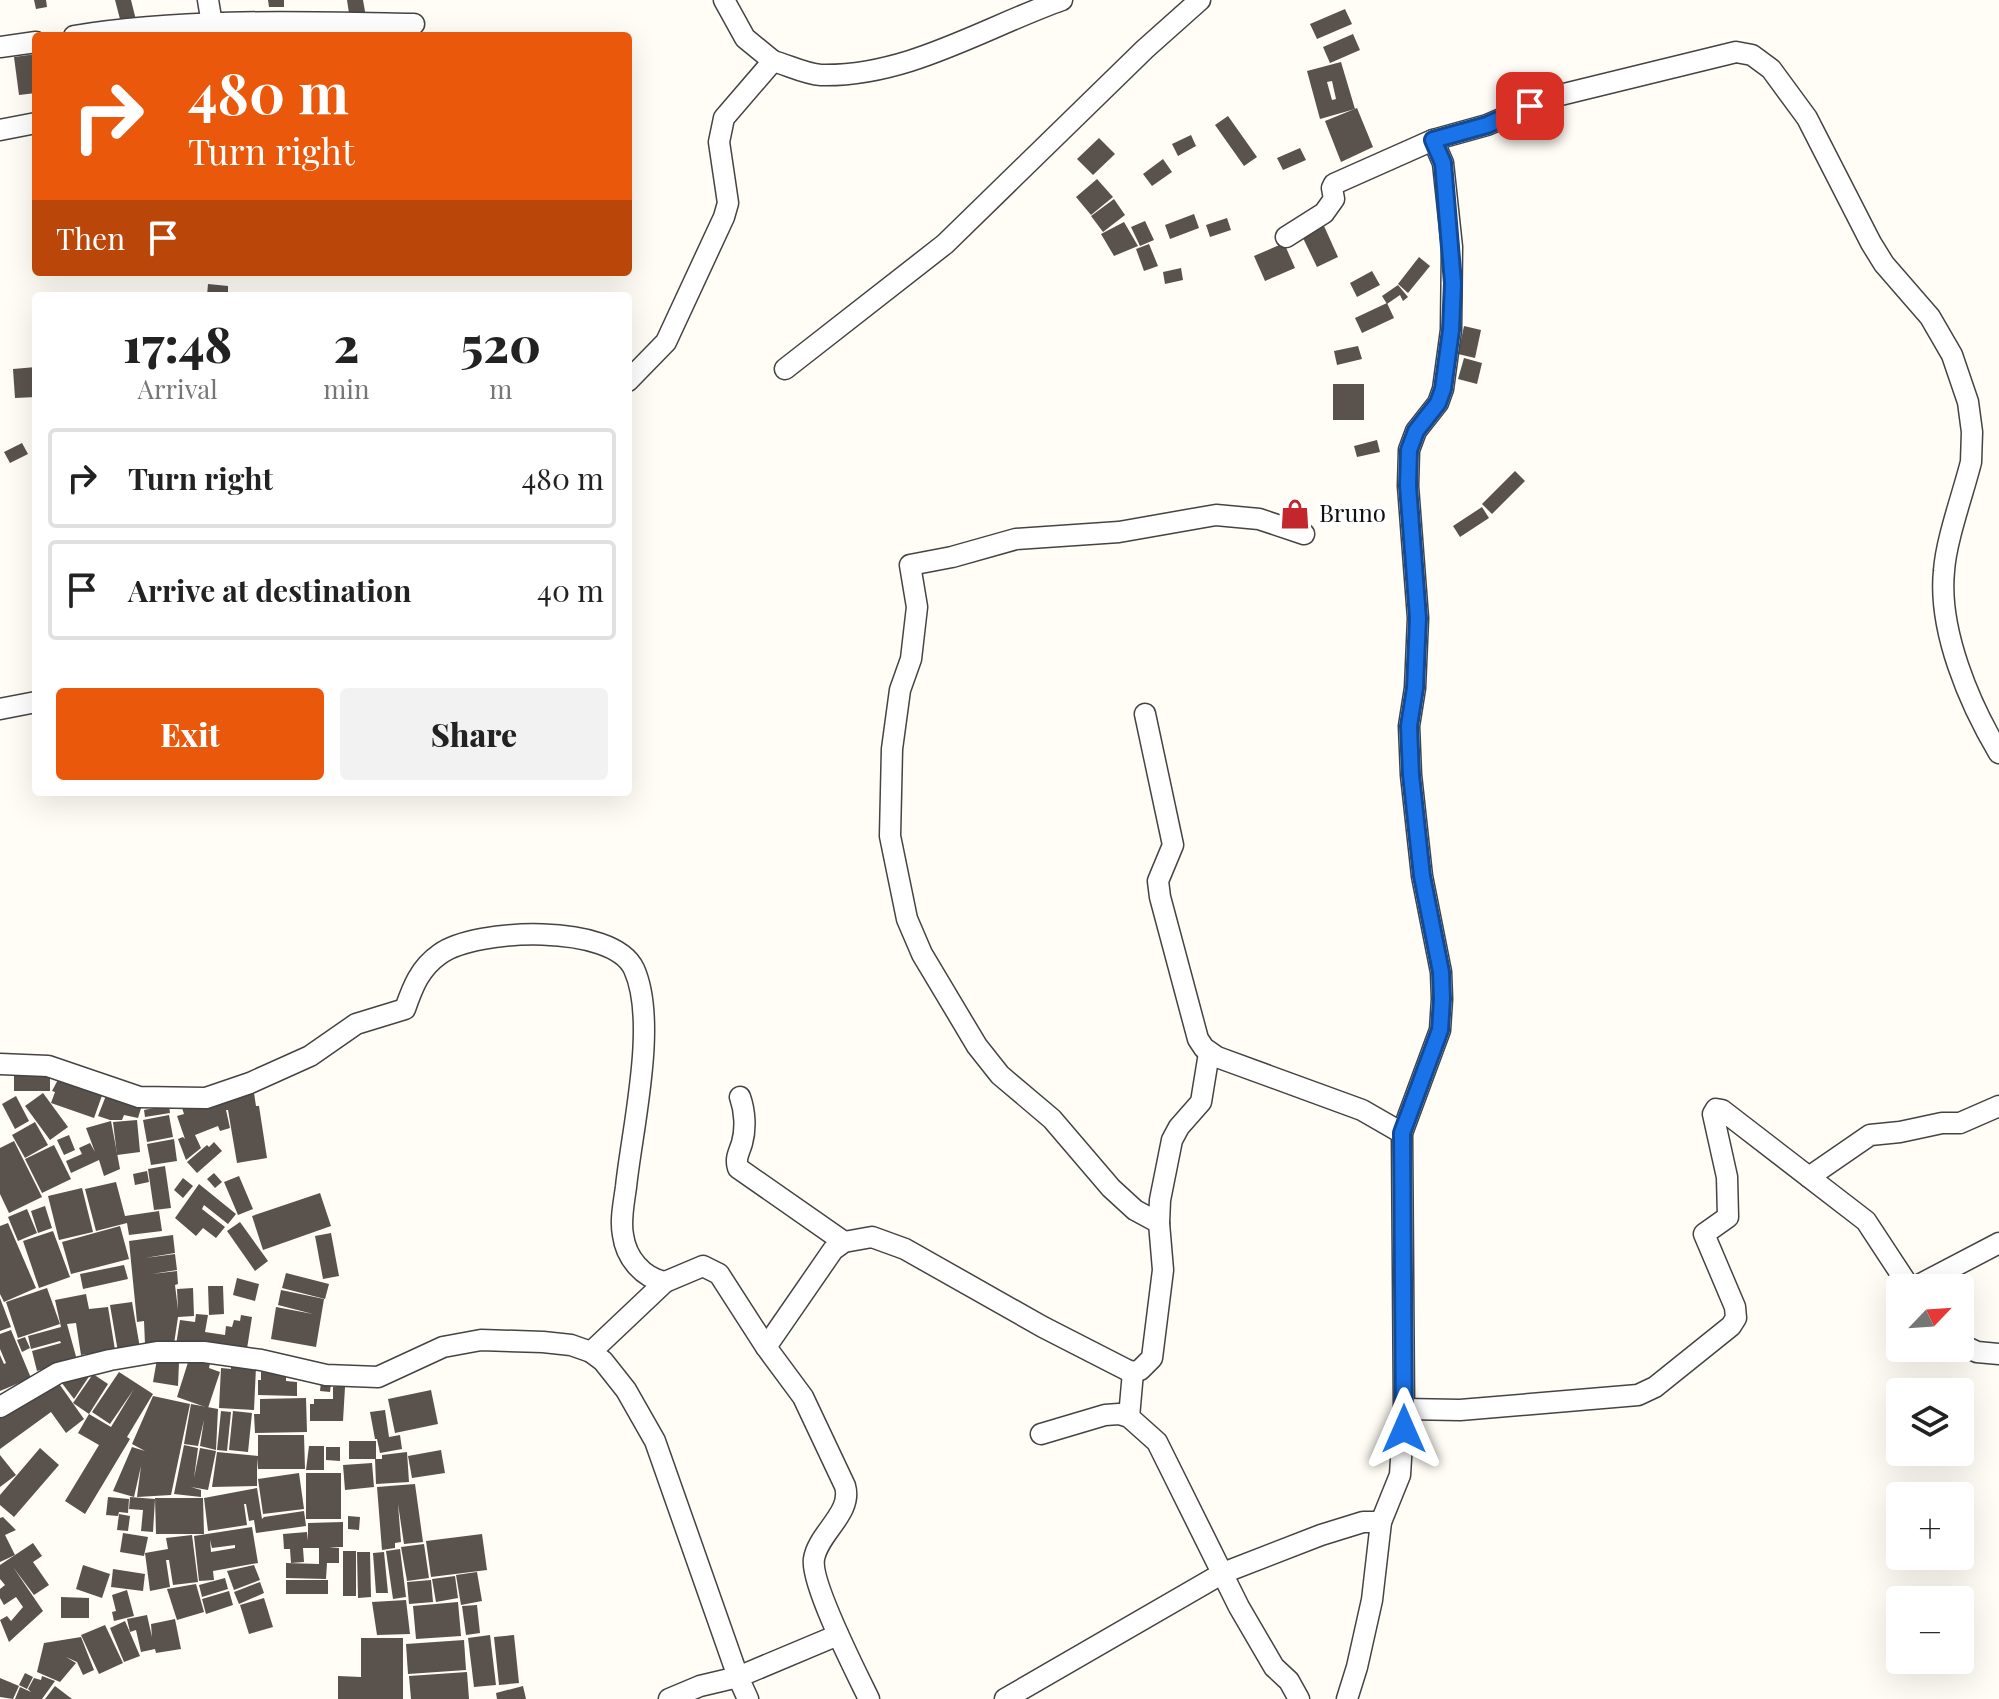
<!DOCTYPE html>
<html lang="en">
<head>
<meta charset="utf-8">
<style>
  body { margin:0; font-family:"Playfair Display",serif; background:#f2f2f2; color:#222; height:100vh; display:flex; flex-direction:column; font-size:30px; white-space:nowrap }
  * { box-sizing:border-box; margin:0 }
  p { font-size:26px; color:#767676 }
  .icon { flex:none; width:44px; height:44px; fill:none; stroke:currentColor; stroke-width:2; stroke-linecap:round; stroke-linejoin:round }
  .map { position:relative; flex:1; overflow:hidden }
  .sheet { position:absolute; left:32px; top:292px; width:600px; height:504px; display:flex; flex-direction:column; background:#fff; border-radius:8px; box-shadow:0 8px 32px #0002 }
  .sheet>* { flex:none }
  .banner { position:absolute; left:32px; top:32px; width:600px; height:244px; border-radius:8px; box-shadow:0 8px 32px #0002; background:#ea580c; color:#fff; overflow:hidden }
  .needle { width:52px; rotate:65deg }
  .buttons { position:absolute; left:1886px; top:1274px; display:grid; gap:16px }
  .buttons a { display:grid; place-items:center; width:88px; height:88px; border-radius:8px; background:#fff; box-shadow:0 8px 32px #0002; font-size:40px }
  .pin { position:absolute; display:grid; place-items:center; width:68px; height:68px; color:#fff; margin:-34px; border-radius:16px; box-shadow:0 4px 12px #0006 }
  .me { position:absolute; width:88px; margin:-44px; rotate:0deg; stroke-linejoin:round; filter:drop-shadow(0 0 6px #0008) }
  .turn { display:flex; align-items:center; gap:28px; height:168px; padding:0 24px; font-size:36px }
  .turn .icon { width:104px; height:104px; stroke-width:2.5 }
  .turn b { display:block; font-size:56px; line-height:68px }
  .then { display:flex; align-items:center; height:76px; padding:0 24px; background:#0003; gap:16px; font-size:30px }
  .eta { display:flex; justify-content:space-evenly; align-items:center; height:136px; text-align:center }
  .eta b { font-size:48px; font-weight:800; line-height:56px }
  .action { display:flex; gap:16px; margin-top:auto; padding:16px 24px }
  .action a { flex:1; height:92px; border-radius:8px; background:#ea580c; color:#fff; font-size:32px; font-weight:800; line-height:92px; text-align:center }
  .action a+a { background:#f2f2f2; color:#222 }
  ul { padding:0; list-style:none }
  li { display:flex; align-items:center; gap:24px; height:100px; margin:0 16px 12px; padding:0 8px; border:4px solid #e0e0e0; border-radius:8px }
  li div { flex:1 }
  li b { display:block; font-size:30px }
  li em { font-style:normal }
  .map>svg:first-child { display:block }
  .building { fill:#5a524d; fill-rule:evenodd }
  .lines { fill:none; stroke-linecap:round; stroke-linejoin:round }
  .minor-casing { stroke:#444; stroke-width:23 }
  .minor { stroke:#fff; stroke-width:20 }
  .route-casing { stroke:#114b97; stroke-width:20 }
  .route { stroke:#1a73e8; stroke-width:14 }
  .labels { text-anchor:middle; stroke-width:8; stroke-linejoin:round; paint-order:stroke }
  .poi-label { font-size:24px; fill:#111; stroke:#fff; text-anchor:start }
</style>
</head>
<body>
<div class="map">
<svg width="1999" height="1699" viewBox="0 0 1999 1699">
  <rect width="100%" height="100%" fill="#fffdf5"/>
  <!-- building -->
  <g class="building">
    <polygon points="34,0 46,0 47,7 36,9"/>
    <polygon points="115,0 131,0 136,20 121,23"/>
    <polygon points="268,0 284,0 284,7 269,7"/>
    <polygon points="347,0 363,0 366,17 350,20"/>
    <polygon points="1345,9 1352,24 1317,39 1310,24"/>
    <polygon points="1353,34 1360,50 1330,63 1323,47"/>
    <polygon points="36,54 36,93 19,95 14,57"/>
    <path d="M1341 62 1355 109 1320 119 1307 71ZM1332 81 1336 99 1332 100 1327 82Z"/>
    <polygon points="1357,108 1373,147 1341,162 1325,121"/>
    <polygon points="1228,116 1257,157 1244,166 1215,125"/>
    <polygon points="1191,135 1196,146 1178,156 1172,144"/>
    <polygon points="1099,138 1115,154 1093,175 1077,159"/>
    <polygon points="1300,148 1306,160 1283,170 1277,158"/>
    <polygon points="1163,159 1172,172 1152,186 1143,174"/>
    <polygon points="1097,179 1113,197 1091,215 1076,197"/>
    <polygon points="1114,199 1125,215 1103,232 1091,216"/>
    <polygon points="1194,214 1199,228 1170,239 1165,225"/>
    <polygon points="1227,218 1231,230 1210,237 1206,225"/>
    <polygon points="1145,221 1154,240 1140,246 1131,227"/>
    <polygon points="1124,222 1138,246 1114,256 1101,234"/>
    <polygon points="1324,226 1338,257 1317,267 1302,236"/>
    <polygon points="1284,243 1295,268 1265,281 1254,256"/>
    <polygon points="1149,244 1158,266 1144,271 1136,249"/>
    <polygon points="1419,257 1430,266 1408,293 1398,284"/>
    <polygon points="1181,268 1183,280 1165,284 1163,272"/>
    <polygon points="1372,271 1380,285 1357,297 1350,283"/>
    <polygon points="208,284 228,286 228,296 207,296"/>
    <polygon points="1398,285 1408,297 1403,301 1400,295 1387,304 1382,296"/>
    <polygon points="1387,303 1394,318 1362,333 1355,318"/>
    <polygon points="1464,326 1481,330 1475,358 1458,354"/>
    <polygon points="1358,346 1362,359 1337,365 1334,351"/>
    <polygon points="1464,358 1482,363 1477,384 1458,379"/>
    <polygon points="36,367 36,397 15,398 13,369"/>
    <rect x="1333" y="384" width="31" height="36"/>
    <polygon points="1377,440 1380,452 1357,457 1354,446"/>
    <polygon points="22,443 28,454 10,463 4,452"/>
    <polygon points="1515,471 1525,481 1492,514 1482,504"/>
    <polygon points="1482,507 1489,518 1460,537 1453,526"/>
    <polygon points="50,1070 50,1091 14,1091 14,1071"/>
    <polygon points="61,1074 104,1090 94,1118 51,1103 55,1092 52,1091"/>
    <polygon points="43,1093 68,1127 50,1140 25,1106"/>
    <polygon points="107,1093 142,1105 138,1118 124,1115 122,1120 110,1120 98,1116"/>
    <polygon points="254,1093 256,1106 259,1106 267,1158 237,1163 228,1110 226,1110 230,1128 220,1131 218,1126 195,1135 201,1148 186,1160 178,1139 183,1137 185,1139 177,1116 184,1114 182,1108 199,1102 201,1109 226,1097"/>
    <polygon points="16,1096 29,1121 15,1129 2,1104"/>
    <polygon points="169,1105 170,1113 145,1117 144,1110"/>
    <polygon points="169,1115 173,1137 147,1142 143,1120"/>
    <polygon points="137,1120 140,1152 117,1155 113,1122"/>
    <polygon points="111,1121 120,1169 104,1176 99,1160 71,1173 66,1161 82,1154 79,1148 90,1143 95,1152 86,1128"/>
    <polygon points="35,1122 48,1145 25,1158 12,1135"/>
    <polygon points="69,1135 75,1150 64,1155 57,1140"/>
    <polygon points="174,1139 177,1161 151,1165 147,1144"/>
    <polygon points="14,1141 42,1197 9,1213 0,1194 0,1148"/>
    <polygon points="214,1142 222,1151 197,1173 187,1162 207,1145 209,1147"/>
    <polygon points="54,1145 71,1179 42,1193 25,1159"/>
    <polygon points="165,1166 171,1208 154,1210 148,1169"/>
    <polygon points="147,1171 149,1182 135,1185 133,1174"/>
    <polygon points="214,1173 222,1182 215,1188 207,1179"/>
    <polygon points="239,1176 253,1209 238,1215 224,1182"/>
    <polygon points="183,1178 193,1186 183,1198 174,1190"/>
    <polygon points="116,1182 125,1216 159,1211 162,1231 129,1235 127,1223 96,1231 85,1189"/>
    <polygon points="199,1184 236,1214 228,1224 204,1205 202,1209 225,1227 216,1238 203,1228 196,1236 175,1218"/>
    <polygon points="82,1188 93,1232 59,1240 48,1196"/>
    <polygon points="320,1193 331,1226 263,1250 252,1216"/>
    <polygon points="45,1206 52,1228 38,1233 31,1211"/>
    <polygon points="27,1209 37,1233 18,1241 8,1217"/>
    <polygon points="240,1222 268,1261 255,1271 227,1231"/>
    <polygon points="8,1223 36,1288 4,1302 0,1294 0,1226"/>
    <polygon points="120,1226 129,1259 71,1274 62,1242"/>
    <polygon points="53,1231 70,1277 39,1288 23,1241"/>
    <polygon points="331,1233 339,1276 323,1279 315,1236"/>
    <polygon points="173,1235 175,1253 145,1258 175,1254 177,1270 152,1274 177,1271 178,1284 175,1285 178,1310 177,1289 193,1288 194,1316 178,1317 174,1344 145,1344 144,1321 137,1322 129,1241"/>
    <polygon points="124,1265 128,1279 83,1289 80,1274"/>
    <polygon points="286,1273 329,1284 325,1299 282,1288"/>
    <polygon points="237,1278 259,1284 255,1301 233,1295"/>
    <polygon points="208,1286 223,1286 224,1314 209,1315"/>
    <polygon points="47,1288 60,1324 18,1338 6,1302"/>
    <polygon points="281,1290 324,1299 316,1347 271,1339 276,1307 313,1314 278,1305"/>
    <polygon points="86,1294 89,1309 108,1307 115,1350 81,1355 76,1323 67,1324 77,1360 37,1371 32,1351 61,1343 60,1341 31,1349 28,1336 61,1327 55,1300"/>
    <polygon points="0,1298 11,1327 0,1331"/>
    <polygon points="132,1302 140,1348 118,1352 110,1305"/>
    <polygon points="196,1314 208,1315 205,1332 225,1335 226,1326 232,1327 234,1320 240,1321 241,1315 252,1317 246,1355 176,1345 180,1320 195,1322"/>
    <polygon points="11,1330 31,1378 0,1391 0,1355 4,1364 6,1363 0,1349 0,1334"/>
    <polygon points="25,1337 30,1348 22,1352 17,1340"/>
    <polygon points="190,1356 210,1363 209,1368 220,1372 208,1408 177,1397"/>
    <polygon points="157,1359 179,1363 178,1386 153,1382"/>
    <polygon points="231,1366 256,1367 254,1410 219,1408 221,1368 231,1369"/>
    <polygon points="92,1372 74,1399 58,1378"/>
    <polygon points="119,1372 153,1394 127,1437 130,1439 85,1514 65,1501 99,1445 78,1433 89,1414 111,1427 134,1389 110,1424 92,1412"/>
    <polygon points="261,1372 286,1373 286,1381 297,1382 297,1396 258,1395 258,1380 261,1380"/>
    <polygon points="93,1374 108,1384 89,1414 73,1403"/>
    <polygon points="55,1378 84,1419 66,1433 51,1412 0,1449 0,1417"/>
    <polygon points="321,1382 331,1383 330,1392 320,1391"/>
    <polygon points="333,1387 345,1387 343,1421 310,1421 310,1404 314,1404 314,1399 333,1399"/>
    <polygon points="431,1390 438,1424 395,1433 388,1399"/>
    <polygon points="153,1396 190,1404 171,1495 137,1497 141,1466 134,1497 113,1491 132,1447 145,1451 132,1444"/>
    <polygon points="306,1398 307,1432 255,1433 254,1414 260,1414 260,1399"/>
    <polygon points="191,1404 218,1409 216,1450 200,1446 204,1420 198,1446 184,1444"/>
    <polygon points="385,1410 389,1437 400,1435 402,1449 380,1453 377,1439 375,1439 370,1412"/>
    <polygon points="221,1411 231,1412 227,1451 217,1450"/>
    <polygon points="233,1411 252,1413 248,1452 229,1450"/>
    <polygon points="258,1435 304,1435 305,1469 258,1469 257,1458 257,1486 212,1487 217,1452 258,1456"/>
    <polygon points="349,1441 376,1441 376,1459 382,1459 382,1455 407,1452 409,1482 376,1484 375,1459 349,1459"/>
    <polygon points="184,1445 198,1448 194,1478 200,1448 216,1451 208,1490 191,1487 201,1490 201,1497 174,1494"/>
    <polygon points="309,1446 324,1446 324,1470 306,1470"/>
    <polygon points="326,1447 340,1447 340,1461 326,1460"/>
    <polygon points="40,1448 59,1465 14,1517 0,1505 0,1495"/>
    <polygon points="441,1450 445,1473 412,1478 408,1456"/>
    <polygon points="0,1455 16,1475 0,1487"/>
    <polygon points="372,1463 374,1487 345,1490 343,1465"/>
    <polygon points="299,1473 304,1509 263,1514 258,1479"/>
    <rect x="306" y="1473" width="35" height="46"/>
    <polygon points="415,1484 423,1542 404,1544 398,1504 401,1542 395,1543 395,1548 382,1550 377,1487"/>
    <polygon points="257,1488 262,1519 264,1517 304,1511 306,1526 256,1533 254,1520 249,1521 246,1504 244,1504 247,1525 208,1531 204,1498"/>
    <polygon points="108,1497 129,1499 128,1513 119,1512 118,1516 106,1515"/>
    <polygon points="130,1497 155,1499 153,1532 141,1531 143,1510 129,1509"/>
    <polygon points="155,1498 203,1498 204,1534 156,1534"/>
    <polygon points="119,1514 130,1516 128,1531 117,1530"/>
    <polygon points="348,1516 360,1517 359,1530 348,1529"/>
    <polygon points="3,1517 16,1530 5,1535 15,1555 0,1562 0,1518"/>
    <polygon points="343,1522 343,1547 329,1547 339,1548 339,1563 327,1563 326,1579 286,1578 286,1563 319,1564 319,1548 303,1548 304,1562 291,1563 290,1549 284,1549 283,1534 307,1532 308,1541 308,1523"/>
    <path d="M252 1527 258 1563 213 1571 214 1580 199 1581 194 1536ZM210 1540 212 1548 235 1545V1548L211 1552Z"/>
    <polygon points="123,1533 148,1537 144,1556 120,1552"/>
    <polygon points="482,1534 487,1570 431,1577 426,1541"/>
    <polygon points="192,1535 198,1582 173,1585 169,1560 166,1560 170,1587 150,1591 145,1553 168,1549 166,1538"/>
    <polygon points="33,1543 42,1556 33,1562 49,1585 34,1595 13,1567 43,1611 9,1642 0,1620 7,1616 11,1621 23,1607 16,1597 4,1605 0,1598 0,1589 5,1585 0,1579 0,1565"/>
    <polygon points="424,1544 429,1578 407,1581 401,1547"/>
    <polygon points="400,1549 406,1597 393,1599 386,1551"/>
    <rect x="343" y="1551" width="13" height="45"/>
    <polygon points="357,1552 370,1552 371,1597 358,1598"/>
    <polygon points="384,1552 388,1593 376,1593 373,1553"/>
    <polygon points="83,1565 110,1574 102,1598 76,1589"/>
    <polygon points="254,1565 260,1580 234,1590 227,1571"/>
    <polygon points="113,1569 145,1574 143,1591 111,1587"/>
    <polygon points="477,1572 482,1601 461,1605 456,1575"/>
    <polygon points="455,1576 458,1598 436,1602 432,1579"/>
    <polygon points="225,1578 228,1589 202,1597 199,1585"/>
    <rect x="286" y="1580" width="42" height="14"/>
    <polygon points="431,1580 433,1602 409,1604 407,1582"/>
    <polygon points="260,1582 264,1593 239,1604 234,1592"/>
    <polygon points="196,1584 204,1612 177,1620 167,1589"/>
    <polygon points="127,1590 134,1616 114,1621 112,1612 116,1611 112,1595"/>
    <polygon points="229,1591 233,1605 206,1614 202,1599"/>
    <polygon points="61,1597 89,1598 89,1618 61,1618"/>
    <polygon points="264,1598 273,1627 249,1634 240,1605"/>
    <polygon points="406,1600 410,1634 377,1635 372,1602"/>
    <polygon points="458,1602 461,1636 416,1639 413,1606"/>
    <polygon points="477,1605 480,1633 466,1635 462,1606"/>
    <polygon points="147,1615 152,1637 151,1624 175,1619 181,1649 156,1653 155,1649 141,1652 136,1630 130,1632 127,1619"/>
    <polygon points="125,1621 140,1656 124,1662 110,1628"/>
    <polygon points="105,1625 123,1663 99,1674 81,1635"/>
    <polygon points="490,1635 496,1685 474,1687 468,1638"/>
    <polygon points="514,1635 519,1683 499,1685 494,1637"/>
    <polygon points="81,1637 94,1670 83,1675 77,1662 66,1657 76,1663 60,1682 37,1672 44,1643"/>
    <polygon points="361,1638 403,1638 403,1699 338,1699 338,1676 361,1677"/>
    <polygon points="464,1640 466,1670 408,1674 406,1644"/>
    <polygon points="467,1672 469,1699 411,1699 409,1676"/>
    <polygon points="25,1673 33,1677 27,1689 19,1685"/>
    <polygon points="42,1676 55,1681 42,1699 15,1699 20,1687 31,1692 28,1689 34,1678 41,1680"/>
    <polygon points="0,1678 19,1686 13,1699 0,1697"/>
    <polygon points="55,1686 72,1699 45,1699"/>
    <polygon points="523,1686 526,1699 497,1699 496,1693"/>
  </g>
  <g class="lines">
    <!-- minor casing -->
    <g class="minor-casing">
      <g id="minor">
        <polyline points="208,0 212,24"/>
        <path d="M74 36C186 18 301 22 414 24"/>
        <polyline points="0,47 36,42"/>
        <path d="M773 61C788 65 805 74 821 75 907 77 983 28 1062 0"/>
        <polyline points="0,130 36,123"/>
        <path d="M1286 237 1324 213 1334 199 1332 188 1334 184 1433 140 1487 125 1552 97 1736 52 1752 55 1771 69 1807 118 1871 243 1884 264 1930 317 1952 355 1968 402 1972 432 1971 462C1963 494 1946 540 1944 571 1938 630 1969 703 1999 753"/>
        <polyline points="785,369 945,244 1145,49 1200,0"/>
        <polyline points="628,381 666,342 724,217 728,203 719,142 724,118 773,61 745,38 724,0"/>
        <polyline points="0,709 36,702"/>
        <polyline points="1145,714 1173,845 1158,881 1160,897 1198,1039 1204,1048 1217,1057 1362,1110 1402,1133"/>
        <path d="M0 1064 48 1066 139 1097 206 1098 250 1083 310 1056 356 1024 405 1009C413 986 420 968 440 954 476 928 613 923 634 969 658 1022 632 1129 626 1187 624 1202 620 1220 623 1235 626 1258 643 1278 665 1282"/>
        <path d="M740 1097C745 1111 746 1129 742 1143 739 1153 735 1158 738 1168L844 1242"/>
        <polyline points="1809,1177 1870,1135 1900,1132 1942,1123 1960,1123 1999,1106"/>
        <polyline points="1159,1223 1160,1200 1172,1140 1179,1127 1201,1102 1209,1053"/>
        <polyline points="1913,1288 1999,1243"/>
        <polyline points="1960,1344 1977,1352 1999,1354"/>
        <polyline points="766,1347 833,1250 844,1242 872,1237 905,1249 1043,1327 1127,1370 1133,1372 1140,1370 1152,1358 1163,1270 1159,1223 1135,1210 1111,1188 1052,1119 1000,1075 977,1046 922,954 907,919 890,836 892,749 900,690 911,659 917,607 910,565 952,557 1016,539 1119,532 1216,515 1259,519 1304,534"/>
        <path d="M591 1352 665 1282 703 1266 719 1274 766 1347 803 1397 845 1486C853 1513 818 1533 814 1559 810 1583 857 1674 869 1699"/>
        <polyline points="0,1407 58,1373 110,1360 157,1352 204,1352 261,1360 326,1375 378,1377 443,1347 481,1340 543,1342 571,1345 591,1352 603,1361 626,1390 655,1441 738,1677 700,1686 669,1699"/>
        <polyline points="1404,1409 1460,1410 1638,1395 1655,1387 1731,1326 1736,1318 1735,1307 1704,1234 1728,1217 1727,1177 1713,1114 1716,1109 1722,1110 1866,1221 1910,1288"/>
        <polyline points="1129,1417 1133,1372"/>
        <polyline points="1041,1434 1105,1415 1119,1414 1129,1417 1157,1442 1239,1607 1274,1667 1289,1681 1299,1699"/>
        <polyline points="748,1699 738,1677 838,1635"/>
        <polyline points="1005,1699 1223,1573 1321,1535 1363,1522 1381,1522"/>
        <polyline points="1347,1699 1357,1667 1372,1600 1381,1522 1400,1475 1404,1409 1402,1133 1440,1030 1442,999 1441,972 1422,876 1411,775 1409,726 1415,688 1418,618 1408,486 1409,450 1416,431 1438,403 1443,389 1451,330 1452,247 1443,163 1433,140"/>
      </g>
    </g>
    <!-- minor -->
    <use href="#minor" class="minor"/>
  </g>
  <g class="lines">
    <!-- route casing -->
    <g class="route-casing">
      <polyline id="route" points="1404,1429 1402,1133 1440,1030 1442,999 1441,972 1422,876 1411,775 1409,726 1415,688 1418,618 1408,486 1409,450 1416,431 1438,403 1443,389 1451,330 1453,283 1443,163 1433,140 1487,125 1530,106"/>
    </g>
    <!-- route -->
    <use href="#route" class="route"/>
  </g>
  <!-- icons -->
  <defs>
    <g id="shop-bare" transform="scale(2.4)"><path d="M-5-2.5h2.3a2.7 3.5 0 0 1 5.4 0H5L5.5 6h-11ZM-1.5-2.5h3a1.5 2.3 0 0 0-3 0Z" fill="#c4262e" stroke="#fff" stroke-width="2.5" paint-order="stroke"/></g>
  </defs>
  <g fill-rule="evenodd">
    <use href="#shop-bare" x="1295" y="514"/>
  </g>
  <g class="labels">
    <!-- poi labels -->
    <g class="poi-label">
      <text x="1319" y="522">Bruno</text>
    </g>
  </g>
</svg>
<div class="buttons">
<a><svg class="needle" viewBox="-14 -14 28 28"><path d="M0-13l5 13h-10z" fill="#e53935"/><path d="M0 13l5-13h-10z" fill="#767676"/></svg></a>
<a><svg class="icon" aria-label="layers" viewBox="0 0 24 24"><path d="M12 4l9 5-9 5-9-5zM3 14l9 5 9-5"/></svg></a>
<a>+</a>
<a>−</a>
</div>
<div class="pin" style="left:1530px;top:106px;background:#d93025"><svg class="icon" aria-label="arrive" viewBox="0 0 24 24"><path d="M6 21V4h12l-3 4 3 4H6"/></svg></div>
<svg class="me" style="left:1404px;top:1429px" viewBox="-20 -20 40 40"><path d="M0-17L14 15 0 8-14 15z" fill="#1a73e8" stroke="#fff" stroke-width="4"/></svg>
<div class="banner">
<div class="turn"><svg class="icon" aria-label="right" viewBox="0 0 24 24"><path d="M7 20v-9h11M14 6l5 5-5 5"/></svg><div><b>480 m</b>Turn right</div></div>
<div class="then">Then<svg class="icon" aria-label="arrive" viewBox="0 0 24 24"><path d="M6 21V4h12l-3 4 3 4H6"/></svg></div>
</div>
<section class="sheet">
<div class="eta">
<div><b>17:48</b><p>Arrival</p></div>
<div><b>2</b><p>min</p></div>
<div><b>520</b><p>m</p></div>
</div>
<ul>
<li><svg class="icon" aria-label="right" viewBox="0 0 24 24"><path d="M7 20v-9h11M14 6l5 5-5 5"/></svg><div><b>Turn right</b></div><em>480 m</em></li>
<li><svg class="icon" aria-label="arrive" viewBox="0 0 24 24"><path d="M6 21V4h12l-3 4 3 4H6"/></svg><div><b>Arrive at destination</b></div><em>40 m</em></li>
</ul>
<div class="action"><a>Exit</a><a>Share</a></div>
</section>
</div>
</body>
</html>
